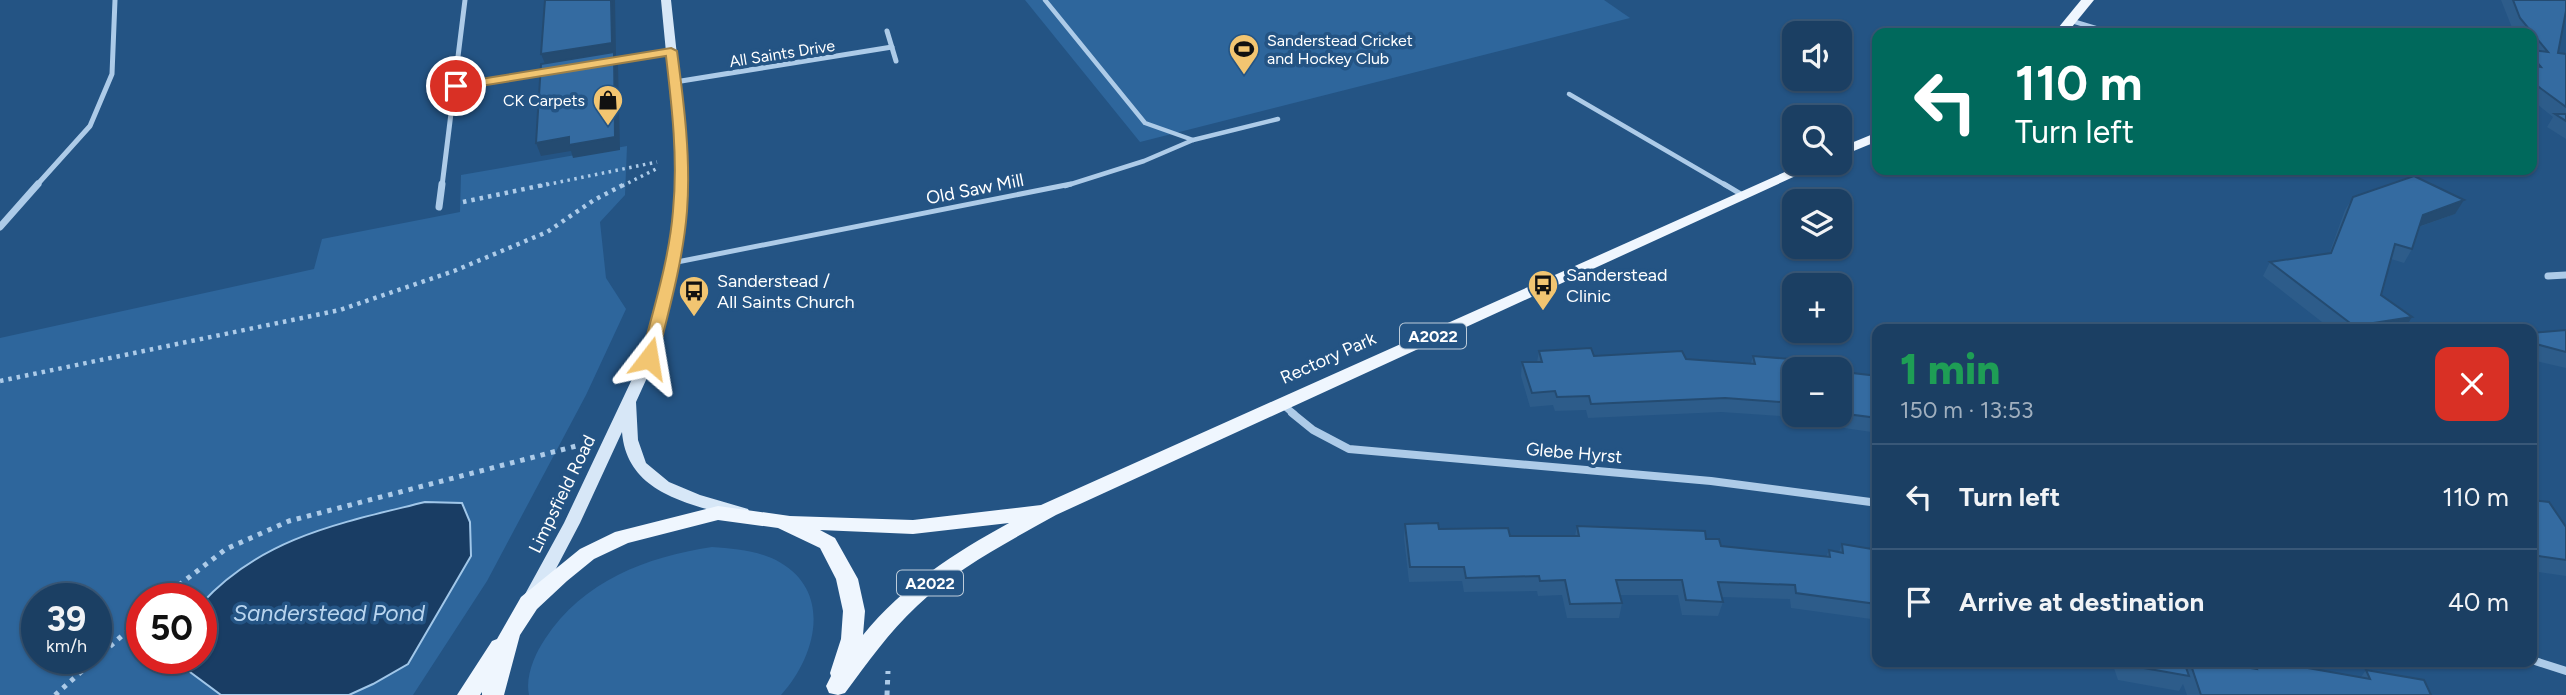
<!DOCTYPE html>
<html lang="en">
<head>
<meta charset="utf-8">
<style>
  body { margin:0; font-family:Figtree,sans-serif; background:#244669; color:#f1f3f6; height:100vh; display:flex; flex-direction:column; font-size:26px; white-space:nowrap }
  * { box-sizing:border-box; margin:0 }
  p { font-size:23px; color:#a0afbe }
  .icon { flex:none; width:38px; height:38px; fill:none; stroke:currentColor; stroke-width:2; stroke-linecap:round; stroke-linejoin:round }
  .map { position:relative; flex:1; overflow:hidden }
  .details { position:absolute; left:1872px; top:324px; width:665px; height:343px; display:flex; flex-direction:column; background:#1b3f63; border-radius:14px; box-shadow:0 2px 5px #0004,0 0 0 2px #395878 }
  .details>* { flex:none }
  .banner { position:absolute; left:1872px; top:28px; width:665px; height:147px; border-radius:14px; box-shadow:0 2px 5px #0004,0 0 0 2px #395878; background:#00695c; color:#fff; overflow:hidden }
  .buttons { position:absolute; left:1782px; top:21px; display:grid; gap:14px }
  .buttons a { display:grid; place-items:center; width:70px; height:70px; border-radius:14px; background:#1b3f63; box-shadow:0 2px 5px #0004,0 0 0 2px #395878; font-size:35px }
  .speed { position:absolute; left:21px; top:583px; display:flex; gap:14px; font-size:35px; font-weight:700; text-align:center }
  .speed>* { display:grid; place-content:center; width:91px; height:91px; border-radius:50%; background:#1b3f63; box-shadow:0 2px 5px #0004,0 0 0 2px #395878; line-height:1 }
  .speed small { font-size:18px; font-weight:400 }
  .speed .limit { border:10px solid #d22; background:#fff; color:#111 }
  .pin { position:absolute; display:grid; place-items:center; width:60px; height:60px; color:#fff; margin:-30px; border:4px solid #fff; border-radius:50%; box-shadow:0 2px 7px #0007 }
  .me { position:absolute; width:77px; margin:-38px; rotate:14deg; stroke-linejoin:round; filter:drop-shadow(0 0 5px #0008) }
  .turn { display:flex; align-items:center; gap:24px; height:147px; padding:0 28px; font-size:32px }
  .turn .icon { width:91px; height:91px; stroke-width:2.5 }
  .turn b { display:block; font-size:49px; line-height:60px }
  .round { display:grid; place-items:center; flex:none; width:74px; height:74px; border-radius:14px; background:#244669 }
  .head { display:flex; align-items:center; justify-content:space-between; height:119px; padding:0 28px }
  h1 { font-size:42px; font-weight:800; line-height:52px; color:#1e9e55 }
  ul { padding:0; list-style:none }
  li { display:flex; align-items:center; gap:21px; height:105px; padding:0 28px; border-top:2px solid #395878 }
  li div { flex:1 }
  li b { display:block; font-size:26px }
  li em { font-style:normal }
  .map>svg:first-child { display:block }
  .green { fill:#2e669c; fill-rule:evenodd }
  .water { fill:#193d64; stroke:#a1c7e9; stroke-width:2 }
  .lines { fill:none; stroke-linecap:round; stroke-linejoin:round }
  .path-far2 { stroke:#adcbe8; stroke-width:3.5; stroke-dasharray:2.5 4.5; stroke-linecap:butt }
  .path-far1 { stroke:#adcbe8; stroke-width:4.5; stroke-dasharray:3.5 5; stroke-linecap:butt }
  .path { stroke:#adcbe8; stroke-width:5; stroke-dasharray:4.5 6; stroke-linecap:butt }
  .service-far1 { stroke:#adcbe8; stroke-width:4.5 }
  .service { stroke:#adcbe8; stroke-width:5 }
  .minor-far2 { stroke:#adcbe8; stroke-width:5 }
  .minor-far1 { stroke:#adcbe8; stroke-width:7 }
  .minor { stroke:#adcbe8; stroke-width:8 }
  .secondary { fill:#d7e7f7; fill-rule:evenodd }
  .primary { fill:#eff6fe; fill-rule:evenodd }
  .wall { fill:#2d5c8a; fill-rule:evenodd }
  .shaded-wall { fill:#244b71 }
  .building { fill:#346ba1; stroke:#244b71; stroke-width:2 }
  .route { fill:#f2c571; stroke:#9d8049; stroke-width:2 }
  .labels { text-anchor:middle; stroke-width:7; stroke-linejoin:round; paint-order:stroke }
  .far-poi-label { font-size:16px; fill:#fff; stroke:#245484; text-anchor:start }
  .far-street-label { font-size:16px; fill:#fff; stroke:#245484 }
  .shield { fill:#245484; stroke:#bdccda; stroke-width:2 }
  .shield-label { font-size:16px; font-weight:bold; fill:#fff }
  .street-label { font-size:18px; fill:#fff; stroke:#245484 }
  .poi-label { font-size:18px; fill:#fff; stroke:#245484; text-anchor:start }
  .near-water-label { font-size:23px; font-style:italic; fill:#b9d5ef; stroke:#245484 }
</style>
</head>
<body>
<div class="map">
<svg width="2566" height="695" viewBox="0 0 2566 695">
  <rect width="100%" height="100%" fill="#245484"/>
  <!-- green -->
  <g class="green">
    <polygon points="1025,0 1604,0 1630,18 1140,142"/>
    <path d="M627 146 625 195 600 222 606 278 626 309 586 395 487 581 413 695H0V338L314 269 322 239 460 212 461 175ZM37 598H96V658H37ZM142 598H201V658H142Z"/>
    <path d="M712 547C735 549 759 550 781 563 833 594 815 658 781 695H529C525 676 535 654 545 639 583 581 646 557 712 547Z"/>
  </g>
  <!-- water -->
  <path class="water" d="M425 502 462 503 470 522 471 556 408 664 373 684 349 695H221L190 672 180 658H201V604C262 537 341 523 425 502Z"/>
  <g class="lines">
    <!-- path-far2 -->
    <g class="path-far2">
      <polyline points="540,186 657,162"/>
      <polyline points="622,186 656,169"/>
    </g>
    <!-- path-far1 -->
    <g class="path-far1">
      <polyline points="463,202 548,184"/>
      <polyline points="0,381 340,310 454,271 547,232 594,200 625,184"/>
    </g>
    <!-- path -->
    <g class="path">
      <polyline points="162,598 226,549 289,521 580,445"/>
      <polyline points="55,695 142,618"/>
      <polyline points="887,695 888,671"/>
    </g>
    <!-- service-far1 -->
    <g class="service-far1">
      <polyline points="1045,0 1145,123 1193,140"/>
      <polyline points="2072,21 2112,33"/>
      <polyline points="612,61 671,51"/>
      <polyline points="456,86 547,71"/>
      <polyline points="1569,94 1727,186"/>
      <polyline points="1065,186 1144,161 1193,140 1278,119"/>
    </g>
    <!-- service -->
    <g class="service">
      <polyline points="1724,184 1744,196"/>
      <polyline points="672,263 1071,184"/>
    </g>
    <!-- minor-far2 -->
    <g class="minor-far2">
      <polyline points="887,31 896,61"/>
      <polyline points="675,82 892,47"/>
      <polyline points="36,186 90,126 112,74 115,0"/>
      <polyline points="442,186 465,0"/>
    </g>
    <!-- minor-far1 -->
    <g class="minor-far1">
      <polyline points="439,207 442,184"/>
      <polyline points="0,227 38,184"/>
      <polyline points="2548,276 2566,275"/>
      <polyline points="1282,404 1294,414"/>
    </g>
    <!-- minor -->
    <g class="minor">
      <polyline points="1292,413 1313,430 1349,449 1711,481 1878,503"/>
      <polyline points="2532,660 2566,671"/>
    </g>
    <!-- secondary -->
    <path class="secondary" d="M661 0H671L688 157 686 210 678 263 656 358 636 402 638 440 646 463 669 482 700 495 748 509 750 513 748 517 742 519C692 504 627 495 622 432L580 523 539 601 533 603 527 601 524 596 564 523 642 358 666 263 674 210 676 157Z"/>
    <!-- primary -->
    <g class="primary">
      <polygon points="2081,0 2094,0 2067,33 2054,33"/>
      <polygon points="1878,132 1878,141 1839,157 1839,148"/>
      <path d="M1805 163H1824L1056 515C1008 542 957 568 917 606 889 632 868 662 845 693L838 695 829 693 826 686 831 676 830 673 841 639 843 611 836 579 820 548 778 528 718 520 628 543 594 559 567 581 537 609 520 635 504 695H482V692L480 695H457L492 641 497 639 521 597 580 549 615 532 718 506 790 516 913 520 1041 505ZM1009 523C954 553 903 586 863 635L865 611 858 579 835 538 820 530 913 534Z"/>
    </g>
  </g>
  <!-- wall -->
  <g class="wall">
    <polygon points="2501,0 2566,0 2558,53 2566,54 2566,139 2547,127 2553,117 2532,100 2532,33 2516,33 2513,30"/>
    <polygon points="2353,197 2455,214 2419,227 2412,249 2404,263 2391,259 2381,295 2412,317 2405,329 2331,329 2263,276 2270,262 2329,254 2345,210"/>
    <polygon points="2566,330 2566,368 2532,360 2532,333"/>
    <path d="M1591 348 1594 356 1682 351 1686 359 1751 363 1753 356 1842 363 1844 372 1878 376V433L1824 425 1823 419 1721 412 1588 418 1586 410 1555 411 1553 405 1530 407 1521 376 1522 362H1537L1539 351ZM1794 369H1839V415H1794Z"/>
    <polygon points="2532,500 2566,527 2566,576 2532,571"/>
    <polygon points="1405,524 1439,529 1510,536 1575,536 1577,526 1706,539 1721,546 1826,557 1829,550 1839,552 1842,544 1878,550 1878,633 1873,632 1871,619 1791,608 1790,599 1722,597 1723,602 1718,616 1682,615 1678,595 1620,595 1622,603 1619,618 1567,618 1562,595 1538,596 1537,591 1464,592 1462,581 1409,582 1404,538"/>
    <polygon points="2112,662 2184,662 2185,664 2186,662 2213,662 2243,667 2247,662 2289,662 2291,665 2361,677 2366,670 2431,695 2187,695 2183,684 2179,691 2118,680"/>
  </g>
  <!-- shaded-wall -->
  <g class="shaded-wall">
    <polygon points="611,0 615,0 616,55 615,55 618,65 620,150 573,158 571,151 541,156 536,143 546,66 541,54"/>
    <polygon points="2464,200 2455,214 2415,228 2423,215"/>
    <polygon points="2412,317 2405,329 2353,329 2354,326"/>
  </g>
  <!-- building -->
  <g class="building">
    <polygon points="545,0 611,0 612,43 541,54"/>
    <polygon points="2513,0 2566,0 2566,11 2558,53 2566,54 2566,107 2532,82 2532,66 2541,67 2532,56 2532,50 2548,52 2520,18"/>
    <polygon points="614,52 615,137 569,145 569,137 536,143 541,64"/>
    <polygon points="2555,114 2566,114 2566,121"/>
    <polygon points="2414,176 2464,200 2423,215 2412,249 2395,244 2381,295 2412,317 2354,326 2270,262 2331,253 2353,197"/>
    <polygon points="2566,330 2566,352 2532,343 2532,333"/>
    <polygon points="1591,348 1594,356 1682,351 1686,359 1755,364 1753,356 1842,363 1844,372 1878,376 1878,418 1839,413 1839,369 1794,369 1794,403 1725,398 1591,404 1589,396 1557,397 1555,391 1532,393 1522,362 1542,362 1539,351"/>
    <polygon points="2532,500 2549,502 2566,527 2566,560 2532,555"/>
    <polygon points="1438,523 1439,529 1508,528 1510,536 1579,536 1577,526 1705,531 1706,539 1719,539 1721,546 1830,557 1829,550 1843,553 1842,544 1878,550 1878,612 1876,604 1796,593 1795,585 1718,582 1723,602 1686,600 1682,580 1616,580 1622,603 1570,604 1565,580 1540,581 1539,576 1466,578 1464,567 1410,567 1405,524"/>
    <polygon points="2125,662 2184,662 2189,676 2127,665"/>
    <polygon points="2190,662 2213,662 2257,669 2255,662 2289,662 2291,665 2370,679 2366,670 2424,680 2431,695 2201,695"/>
  </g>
  <!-- route -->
  <path class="route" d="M671 48 677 51C684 104 691 158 687 211 683 261 669 310 657 358L649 363 641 358C653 310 669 261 673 211 678 159 672 107 666 56L456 90 450 86 456 83Z"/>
  <!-- icons -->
  <defs>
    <g id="stadium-pin" transform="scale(1.575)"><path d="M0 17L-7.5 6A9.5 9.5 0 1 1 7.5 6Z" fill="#f2c571" stroke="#245484"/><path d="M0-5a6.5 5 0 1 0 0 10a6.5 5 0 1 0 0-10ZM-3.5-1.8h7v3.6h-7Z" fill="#111"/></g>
    <g id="shop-pin" transform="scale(1.575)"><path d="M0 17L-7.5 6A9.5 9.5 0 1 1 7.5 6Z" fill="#f2c571" stroke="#245484"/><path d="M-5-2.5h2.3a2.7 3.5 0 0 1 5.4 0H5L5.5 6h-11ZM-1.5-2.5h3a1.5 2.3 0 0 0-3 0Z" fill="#111"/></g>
    <g id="bus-pin" transform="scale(1.575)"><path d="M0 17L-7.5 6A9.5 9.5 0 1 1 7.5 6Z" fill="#f2c571" stroke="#245484"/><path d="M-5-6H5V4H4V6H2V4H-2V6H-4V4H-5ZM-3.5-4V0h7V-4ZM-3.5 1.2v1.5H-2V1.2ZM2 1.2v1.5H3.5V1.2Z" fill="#111"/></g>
  </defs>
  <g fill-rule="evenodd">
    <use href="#stadium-pin" x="1244" y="49"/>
    <use href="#shop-pin" x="608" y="100"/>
    <use href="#bus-pin" x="1543" y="285"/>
    <use href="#bus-pin" x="694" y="291"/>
  </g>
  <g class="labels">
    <!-- far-poi labels -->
    <g class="far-poi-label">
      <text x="1267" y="46">Sanderstead Cricket<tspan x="1267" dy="18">and Hockey Club</tspan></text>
      <text x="585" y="106" text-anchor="end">CK Carpets</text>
    </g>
    <!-- far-street labels -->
    <g class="far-street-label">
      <text transform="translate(782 53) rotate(-9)" y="6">All Saints Drive</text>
    </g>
    <!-- shield labels -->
    <g class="shield">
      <rect x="1400" y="323.5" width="66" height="25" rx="5"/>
      <rect x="897" y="570.5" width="66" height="25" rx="5"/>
    </g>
    <g class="shield-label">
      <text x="1433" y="342">A2022</text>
      <text x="930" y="589">A2022</text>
    </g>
    <!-- street labels -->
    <g class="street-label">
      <text transform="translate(975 189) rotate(-11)" y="6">Old Saw Mill</text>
      <text transform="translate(1328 358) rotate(-24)" y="6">Rectory Park</text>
      <text transform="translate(1574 453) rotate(5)" y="6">Glebe Hyrst</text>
      <text transform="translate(562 494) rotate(-64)" y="6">Limpsfield Road</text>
    </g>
    <!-- poi labels -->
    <g class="poi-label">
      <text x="1566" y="281">Sanderstead<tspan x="1566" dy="21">Clinic</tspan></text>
      <text x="717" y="287">Sanderstead /<tspan x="717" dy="21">All Saints Church</tspan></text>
    </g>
    <!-- near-water labels -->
    <g class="near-water-label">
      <text x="329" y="621">Sanderstead Pond</text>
    </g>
  </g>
</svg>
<div class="buttons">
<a><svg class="icon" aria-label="sound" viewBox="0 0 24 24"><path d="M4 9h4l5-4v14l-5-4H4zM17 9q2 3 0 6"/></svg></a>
<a><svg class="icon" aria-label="search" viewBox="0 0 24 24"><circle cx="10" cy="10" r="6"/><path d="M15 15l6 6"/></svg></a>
<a><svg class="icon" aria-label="layers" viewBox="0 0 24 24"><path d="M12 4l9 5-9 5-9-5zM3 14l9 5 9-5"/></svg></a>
<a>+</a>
<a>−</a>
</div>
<div class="speed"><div>39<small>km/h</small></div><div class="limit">50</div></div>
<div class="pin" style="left:456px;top:86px;background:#d93025"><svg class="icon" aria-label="arrive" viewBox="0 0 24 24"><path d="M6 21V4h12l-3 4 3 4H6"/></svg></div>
<svg class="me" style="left:649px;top:358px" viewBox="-20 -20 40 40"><path d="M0-17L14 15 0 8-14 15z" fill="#f2c571" stroke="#fff" stroke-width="4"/></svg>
<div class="banner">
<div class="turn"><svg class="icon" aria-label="left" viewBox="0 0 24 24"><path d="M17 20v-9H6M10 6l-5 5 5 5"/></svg><div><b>110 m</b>Turn left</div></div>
</div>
<section class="details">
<div class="head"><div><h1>1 min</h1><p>150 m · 13:53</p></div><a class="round" style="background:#d93025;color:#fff"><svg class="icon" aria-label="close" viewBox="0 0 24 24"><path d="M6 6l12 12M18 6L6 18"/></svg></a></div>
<ul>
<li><svg class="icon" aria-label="left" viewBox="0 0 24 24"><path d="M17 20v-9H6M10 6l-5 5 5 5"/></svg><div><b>Turn left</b></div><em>110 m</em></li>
<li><svg class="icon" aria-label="arrive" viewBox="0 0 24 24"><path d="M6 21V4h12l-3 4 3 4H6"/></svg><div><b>Arrive at destination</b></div><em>40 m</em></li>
</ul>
</section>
</div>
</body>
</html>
